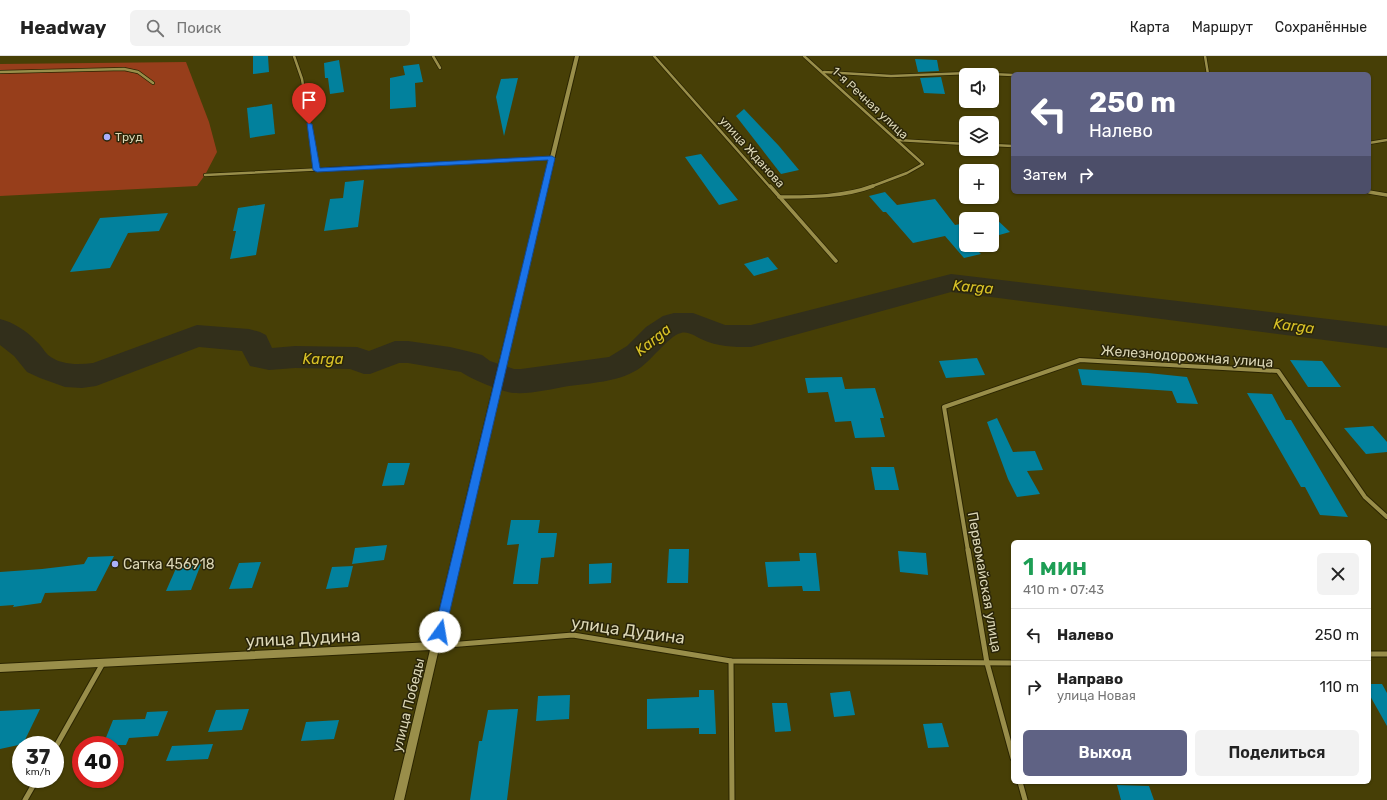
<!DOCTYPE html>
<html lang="ru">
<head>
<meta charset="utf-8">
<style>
  body { margin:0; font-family:Rubik,sans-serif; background:#f2f2f2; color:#222; height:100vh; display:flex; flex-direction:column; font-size:15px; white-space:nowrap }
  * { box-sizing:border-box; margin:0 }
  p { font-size:13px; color:#767676 }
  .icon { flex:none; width:22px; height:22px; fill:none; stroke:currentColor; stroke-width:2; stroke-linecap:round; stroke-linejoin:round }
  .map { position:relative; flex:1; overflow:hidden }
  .details { position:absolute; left:1011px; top:484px; width:360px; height:244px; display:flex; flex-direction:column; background:#fff; border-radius:6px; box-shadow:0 1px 3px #0004 }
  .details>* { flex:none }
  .banner { position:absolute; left:1011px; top:16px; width:360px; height:122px; border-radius:6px; box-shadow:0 1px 3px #0004; background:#5f6284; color:#fff; overflow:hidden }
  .buttons { position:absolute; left:959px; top:12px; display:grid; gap:8px }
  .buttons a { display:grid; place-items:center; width:40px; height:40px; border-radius:6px; background:#fff; box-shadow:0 1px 3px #0004; font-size:20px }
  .speed { position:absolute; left:12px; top:680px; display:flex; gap:8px; font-size:20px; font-weight:700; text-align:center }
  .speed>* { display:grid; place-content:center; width:52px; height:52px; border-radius:50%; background:#fff; box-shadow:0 1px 3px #0004; line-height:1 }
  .speed small { font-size:10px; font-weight:400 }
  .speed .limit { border:6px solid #d22; background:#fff; color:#111 }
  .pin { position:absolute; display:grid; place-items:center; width:34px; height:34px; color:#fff; margin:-41px -17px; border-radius:50% 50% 50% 0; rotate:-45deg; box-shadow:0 0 4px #0007 }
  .pin .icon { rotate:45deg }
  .me { position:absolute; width:44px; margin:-22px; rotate:13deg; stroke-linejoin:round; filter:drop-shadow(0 0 3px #0008) }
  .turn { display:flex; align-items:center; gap:14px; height:84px; padding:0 12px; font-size:18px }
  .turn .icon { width:52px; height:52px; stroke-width:2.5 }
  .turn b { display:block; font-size:28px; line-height:34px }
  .then { display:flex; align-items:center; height:38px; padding:0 12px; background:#0003; gap:8px; font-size:15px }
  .round { display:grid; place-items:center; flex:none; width:42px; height:42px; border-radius:6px; background:#f2f2f2 }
  .overview { display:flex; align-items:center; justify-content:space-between; height:68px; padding:0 12px }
  h1 { font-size:24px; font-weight:600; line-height:30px; color:#1e9e55 }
  .action { display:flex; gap:8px; margin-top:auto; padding:8px 12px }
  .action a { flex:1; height:46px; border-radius:6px; background:#5f6284; color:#fff; font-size:16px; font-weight:600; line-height:46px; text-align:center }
  .action a+a { background:#f2f2f2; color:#222 }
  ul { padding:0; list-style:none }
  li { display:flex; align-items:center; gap:12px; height:52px; padding:0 12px; border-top:1px solid #e0e0e0 }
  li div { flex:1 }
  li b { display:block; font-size:15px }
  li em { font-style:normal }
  header { display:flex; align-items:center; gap:24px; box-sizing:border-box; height:56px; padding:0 20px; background:#fff; border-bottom:1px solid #e0e0e0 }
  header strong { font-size:19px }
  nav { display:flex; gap:22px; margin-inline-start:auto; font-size:14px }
  .search { width:280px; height:36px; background:#f2f2f2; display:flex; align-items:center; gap:10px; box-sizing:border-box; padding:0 14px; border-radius:6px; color:#767676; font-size:15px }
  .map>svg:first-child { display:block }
  .green { fill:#973e1b }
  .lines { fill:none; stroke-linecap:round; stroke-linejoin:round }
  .river { fill:#322f1b; fill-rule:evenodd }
  .building { fill:#02819d }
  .pedestrian-casing { stroke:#2b2501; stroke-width:4 }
  .minor-far3-casing { stroke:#2b2501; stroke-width:4 }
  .minor-far2-casing { stroke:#2b2501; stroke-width:5 }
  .minor-far1-casing { stroke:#2b2501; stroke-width:6 }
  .minor-casing { stroke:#2b2501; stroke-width:7 }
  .tertiary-casing { stroke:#2b2501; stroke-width:2 }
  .pedestrian { stroke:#998e4a; stroke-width:2.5 }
  .minor-far3 { stroke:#998e4a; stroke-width:2.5 }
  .minor-far2 { stroke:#998e4a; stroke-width:3.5 }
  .minor-far1 { stroke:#998e4a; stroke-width:4 }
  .minor { stroke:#998e4a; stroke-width:5 }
  .tertiary { fill:#998e4a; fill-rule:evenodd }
  .route { fill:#1a73e8; stroke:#114b97 }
  .poi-dot { fill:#aab0fb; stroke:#2a2509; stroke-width:1.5 }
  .labels { text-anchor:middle; stroke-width:3; stroke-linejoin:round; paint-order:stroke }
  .far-street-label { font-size:12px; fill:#dbd6b5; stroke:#2a2509 }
  .far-poi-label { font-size:12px; fill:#dbd6b5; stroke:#2a2509; text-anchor:start }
  .street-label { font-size:14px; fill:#dbd6b5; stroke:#2a2509 }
  .poi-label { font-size:14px; fill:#dbd6b5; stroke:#2a2509; text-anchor:start }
  .water-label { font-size:15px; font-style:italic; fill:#d8c127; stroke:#2a2509 }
  .near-street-label { font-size:17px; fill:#dbd6b5; stroke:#2a2509 }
</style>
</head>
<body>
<header>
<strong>Headway</strong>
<div class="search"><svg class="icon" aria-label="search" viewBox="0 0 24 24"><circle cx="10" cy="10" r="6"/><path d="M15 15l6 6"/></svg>Поиск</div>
<nav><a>Карта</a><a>Маршрут</a><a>Сохранённые</a></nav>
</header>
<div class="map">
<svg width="1387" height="744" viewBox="0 0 1387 744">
  <rect width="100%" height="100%" fill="#473f06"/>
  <!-- green -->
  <polygon class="green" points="186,6 209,66 217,96 205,119 197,130 0,140 0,8"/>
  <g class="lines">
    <!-- river -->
    <path class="river" d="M951 218 1387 270V292L951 236 751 291C732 291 719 291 701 283 695 280 688 275 681 277 668 280 651 306 637 314 617 326 591 327 569 330 552 333 532 338 514 337 502 336 471 323 461 316L408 307H399L370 318H364L350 313 295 312 269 314 250 310 242 295 199 291 96 330 82 332 65 331 40 322 27 316 14 300 0 289V263C13 266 27 275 36 285 41 289 44 295 48 299 60 309 78 309 93 307L197 269 249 273 260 276 266 279 272 292 295 290 357 291 369 295 395 285H408L450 291 471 296 482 299 490 305 514 313H521L609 301 627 290 646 271 663 260 674 257H693L725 269H751Z"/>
  </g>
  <!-- building -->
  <g class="building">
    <polygon points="253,0 268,0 269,16 253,18"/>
    <polygon points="915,3 937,4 939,15 918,16"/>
    <polygon points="339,4 344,36 330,38 328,22 325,22 324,7"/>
    <polygon points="419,8 423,26 415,27 416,51 390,53 390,22 405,19 403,10"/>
    <polygon points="941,21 945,38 924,37 920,22"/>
    <polygon points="518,22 504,80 496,41 501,23"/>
    <polygon points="272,48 275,78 250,82 247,52"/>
    <polygon points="744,53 779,90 799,114 781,118 736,60"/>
    <polygon points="701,98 716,117 738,144 719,149 685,101"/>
    <polygon points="364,124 358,171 324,175 330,143 343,142 345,126"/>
    <polygon points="885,136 897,149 935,143 955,169 966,167 966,189 972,189 981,198 964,202 945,180 913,187 886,156 883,156 869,140"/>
    <polygon points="265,148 256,199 230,203 236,175 233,175 238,152"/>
    <polygon points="168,157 159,175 128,177 110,212 70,216 100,162"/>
    <polygon points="993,160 1010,176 992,181 992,163 986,163"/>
    <polygon points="768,201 778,213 754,220 744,208"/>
    <polygon points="977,302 985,319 946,322 939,305"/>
    <polygon points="1290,304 1322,305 1341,331 1308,331"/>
    <polygon points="1078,313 1148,317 1187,321 1198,348 1177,347 1172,335 1082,329"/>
    <polygon points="842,321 845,333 875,332 884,362 880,362 885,381 855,382 851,365 835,366 828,336 808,337 805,322"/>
    <polygon points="1247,337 1272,338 1286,364 1291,364 1348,461 1320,459 1305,431 1301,431"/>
    <polygon points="997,362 1013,396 1035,395 1043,414 1027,415 1040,438 1017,441 1008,423 987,366"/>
    <polygon points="1373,370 1387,386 1387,396 1366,398 1344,372"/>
    <polygon points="388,407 410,407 404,429 382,430"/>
    <polygon points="871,411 894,411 899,434 875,434"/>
    <polygon points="511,464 540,464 538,477 557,477 554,501 541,502 538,528 513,528 519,488 507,489"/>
    <polygon points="387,489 384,504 352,508 355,492"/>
    <polygon points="669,493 689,493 688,527 667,527"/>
    <polygon points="898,495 926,497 928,519 900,516"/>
    <polygon points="799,497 816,497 820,535 803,535 802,530 768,531 765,506 800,505"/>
    <polygon points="114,500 96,535 45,537 41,547 13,551 14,549 0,550 0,516 42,513 84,508 88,501"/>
    <polygon points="261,506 252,532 229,533 239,507"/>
    <polygon points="612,507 611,527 589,528 589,508"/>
    <polygon points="201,508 191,534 166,535 177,510"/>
    <polygon points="353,510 348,531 326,533 332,511"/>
    <polygon points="1369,628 1382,628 1387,637 1387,670 1369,638"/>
    <polygon points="699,634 714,634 716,678 699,678 699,672 647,673 647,643 699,641"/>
    <polygon points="850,635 855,659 834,661 830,637"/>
    <polygon points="570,639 569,663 536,665 538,640"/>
    <polygon points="772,647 787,647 791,675 775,676"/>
    <polygon points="40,653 23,688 0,693 0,655"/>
    <polygon points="249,653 242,674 208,676 216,654"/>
    <polygon points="518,653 507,744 470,744 479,685 482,685 488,654"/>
    <polygon points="168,655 158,680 129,682 126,689 103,689 113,664 145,663 147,656"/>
    <polygon points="339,664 334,683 301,685 306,666"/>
    <polygon points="942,667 949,691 928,692 923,668"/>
    <polygon points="213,688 208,703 166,705 172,690"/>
    <polygon points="1117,729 1149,730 1154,744 1121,744"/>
  </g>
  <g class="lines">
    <!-- pedestrian casing -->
    <g class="pedestrian-casing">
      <polyline id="pedestrian" points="0,16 124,13 138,16 153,27"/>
    </g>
    <!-- minor-far3 casing -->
    <g class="minor-far3-casing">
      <g id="minor-far3">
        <polyline points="294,0 302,23 317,114"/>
        <polyline points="433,0 440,12"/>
        <polyline points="654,0 770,131"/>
        <polyline points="804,0 923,108 907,117 870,131"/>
        <polyline points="1205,0 1208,18"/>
        <polyline points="824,16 891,20 969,17 1013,19"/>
        <polyline points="897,84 966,88"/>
        <polyline points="1369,87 1387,84"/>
        <polyline points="992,89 1013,90"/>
        <polyline points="205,119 552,102"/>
      </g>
    </g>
    <!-- minor-far2 casing -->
    <g class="minor-far2-casing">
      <g id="minor-far2">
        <polyline points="770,130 836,205"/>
        <polyline points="1369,136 1387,139"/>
        <path d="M779 141C810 141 844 141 873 130"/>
      </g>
    </g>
    <!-- minor-far1 casing -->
    <g class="minor-far1-casing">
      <polyline id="minor-far1" points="968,495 944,351 1080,304 1278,315 1365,441 1387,461"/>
    </g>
    <!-- minor casing -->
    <g class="minor-casing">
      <g id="minor">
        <polyline points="968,494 987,607 1013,702"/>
        <polyline points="436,590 573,579 731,605 1013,607"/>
        <polyline points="1369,598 1387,598"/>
        <polyline points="731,605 732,744"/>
        <polyline points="55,692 103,607"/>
        <polyline points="1020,726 1025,744"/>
        <polyline points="25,744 37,723"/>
      </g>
    </g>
    <!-- tertiary casing -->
    <g class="tertiary-casing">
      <polygon id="tertiary" points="575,0 579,0 497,341 404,744 394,744 430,594 0,616 0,608 432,586 491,341"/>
    </g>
    <!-- pedestrian -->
    <use href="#pedestrian" class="pedestrian"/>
    <!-- minor-far3 -->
    <use href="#minor-far3" class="minor-far3"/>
    <!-- minor-far2 -->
    <use href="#minor-far2" class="minor-far2"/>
    <!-- minor-far1 -->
    <use href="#minor-far1" class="minor-far1"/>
    <!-- minor -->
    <use href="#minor" class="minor"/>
    <!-- tertiary -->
    <use href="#tertiary" class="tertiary"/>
  </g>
  <!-- route -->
  <polygon class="route" points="307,67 312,68 320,112 552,100 555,102 445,576 443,579 440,581 436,579 434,576 548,104 317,116 313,114"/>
  <!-- markers -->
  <g class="poi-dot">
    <circle cx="107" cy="81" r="4"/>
    <circle cx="115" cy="508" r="4"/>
  </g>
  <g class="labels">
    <!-- far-street labels -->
    <g class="far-street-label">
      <text transform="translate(870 47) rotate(43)" y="4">1-я Речная улица</text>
      <text transform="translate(752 96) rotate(48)" y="4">улица Жданова</text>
    </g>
    <!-- far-poi labels -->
    <g class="far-poi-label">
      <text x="115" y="85">Труд</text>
    </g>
    <!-- street labels -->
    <g class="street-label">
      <text transform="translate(1187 300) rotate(4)" y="5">Железнодорожная улица</text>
      <text transform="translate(985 526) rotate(80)" y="5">Первомайская улица</text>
      <text transform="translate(408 649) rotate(-76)" y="5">улица Победы</text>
    </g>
    <!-- poi labels -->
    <g class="poi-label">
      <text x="123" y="513">Сатка 456918</text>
    </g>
    <!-- water labels -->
    <g class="water-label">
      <text transform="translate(973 231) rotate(5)" y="5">Karga</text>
      <text transform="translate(1294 270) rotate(7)" y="5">Karga</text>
      <text transform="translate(653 284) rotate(-39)" y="5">Karga</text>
      <text x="323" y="308">Karga</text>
    </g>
    <!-- near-street labels -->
    <g class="near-street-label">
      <text transform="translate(628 574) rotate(8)" y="6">улица Дудина</text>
      <text transform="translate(303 582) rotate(-3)" y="6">улица Дудина</text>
    </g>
  </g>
</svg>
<div class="buttons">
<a><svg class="icon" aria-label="sound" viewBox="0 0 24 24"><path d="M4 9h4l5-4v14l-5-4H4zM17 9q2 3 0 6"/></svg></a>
<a><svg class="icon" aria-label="layers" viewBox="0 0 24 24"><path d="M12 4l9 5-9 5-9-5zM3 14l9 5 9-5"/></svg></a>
<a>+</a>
<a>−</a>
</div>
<div class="speed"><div>37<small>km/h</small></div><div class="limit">40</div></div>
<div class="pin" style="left:309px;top:68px;background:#d93025"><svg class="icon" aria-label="arrive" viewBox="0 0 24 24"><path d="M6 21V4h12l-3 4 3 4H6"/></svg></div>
<svg class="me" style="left:440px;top:576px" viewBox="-20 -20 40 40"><circle r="19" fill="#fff"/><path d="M0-13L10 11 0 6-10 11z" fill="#1a73e8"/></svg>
<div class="banner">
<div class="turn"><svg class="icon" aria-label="left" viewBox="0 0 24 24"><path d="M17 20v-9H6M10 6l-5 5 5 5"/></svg><div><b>250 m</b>Налево</div></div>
<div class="then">Затем<svg class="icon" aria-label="right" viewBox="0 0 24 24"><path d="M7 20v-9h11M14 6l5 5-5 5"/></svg></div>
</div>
<section class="details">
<div class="overview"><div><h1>1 мин</h1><p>410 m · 07:43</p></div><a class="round"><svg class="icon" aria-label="close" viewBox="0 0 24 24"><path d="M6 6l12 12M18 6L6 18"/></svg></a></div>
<ul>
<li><svg class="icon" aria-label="left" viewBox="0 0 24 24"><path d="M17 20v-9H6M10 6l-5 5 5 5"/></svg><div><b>Налево</b></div><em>250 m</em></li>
<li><svg class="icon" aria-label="right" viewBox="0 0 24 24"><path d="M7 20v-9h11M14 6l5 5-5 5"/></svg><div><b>Направо</b><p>улица Новая</p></div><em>110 m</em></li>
</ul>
<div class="action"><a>Выход</a><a>Поделиться</a></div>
</section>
</div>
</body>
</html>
